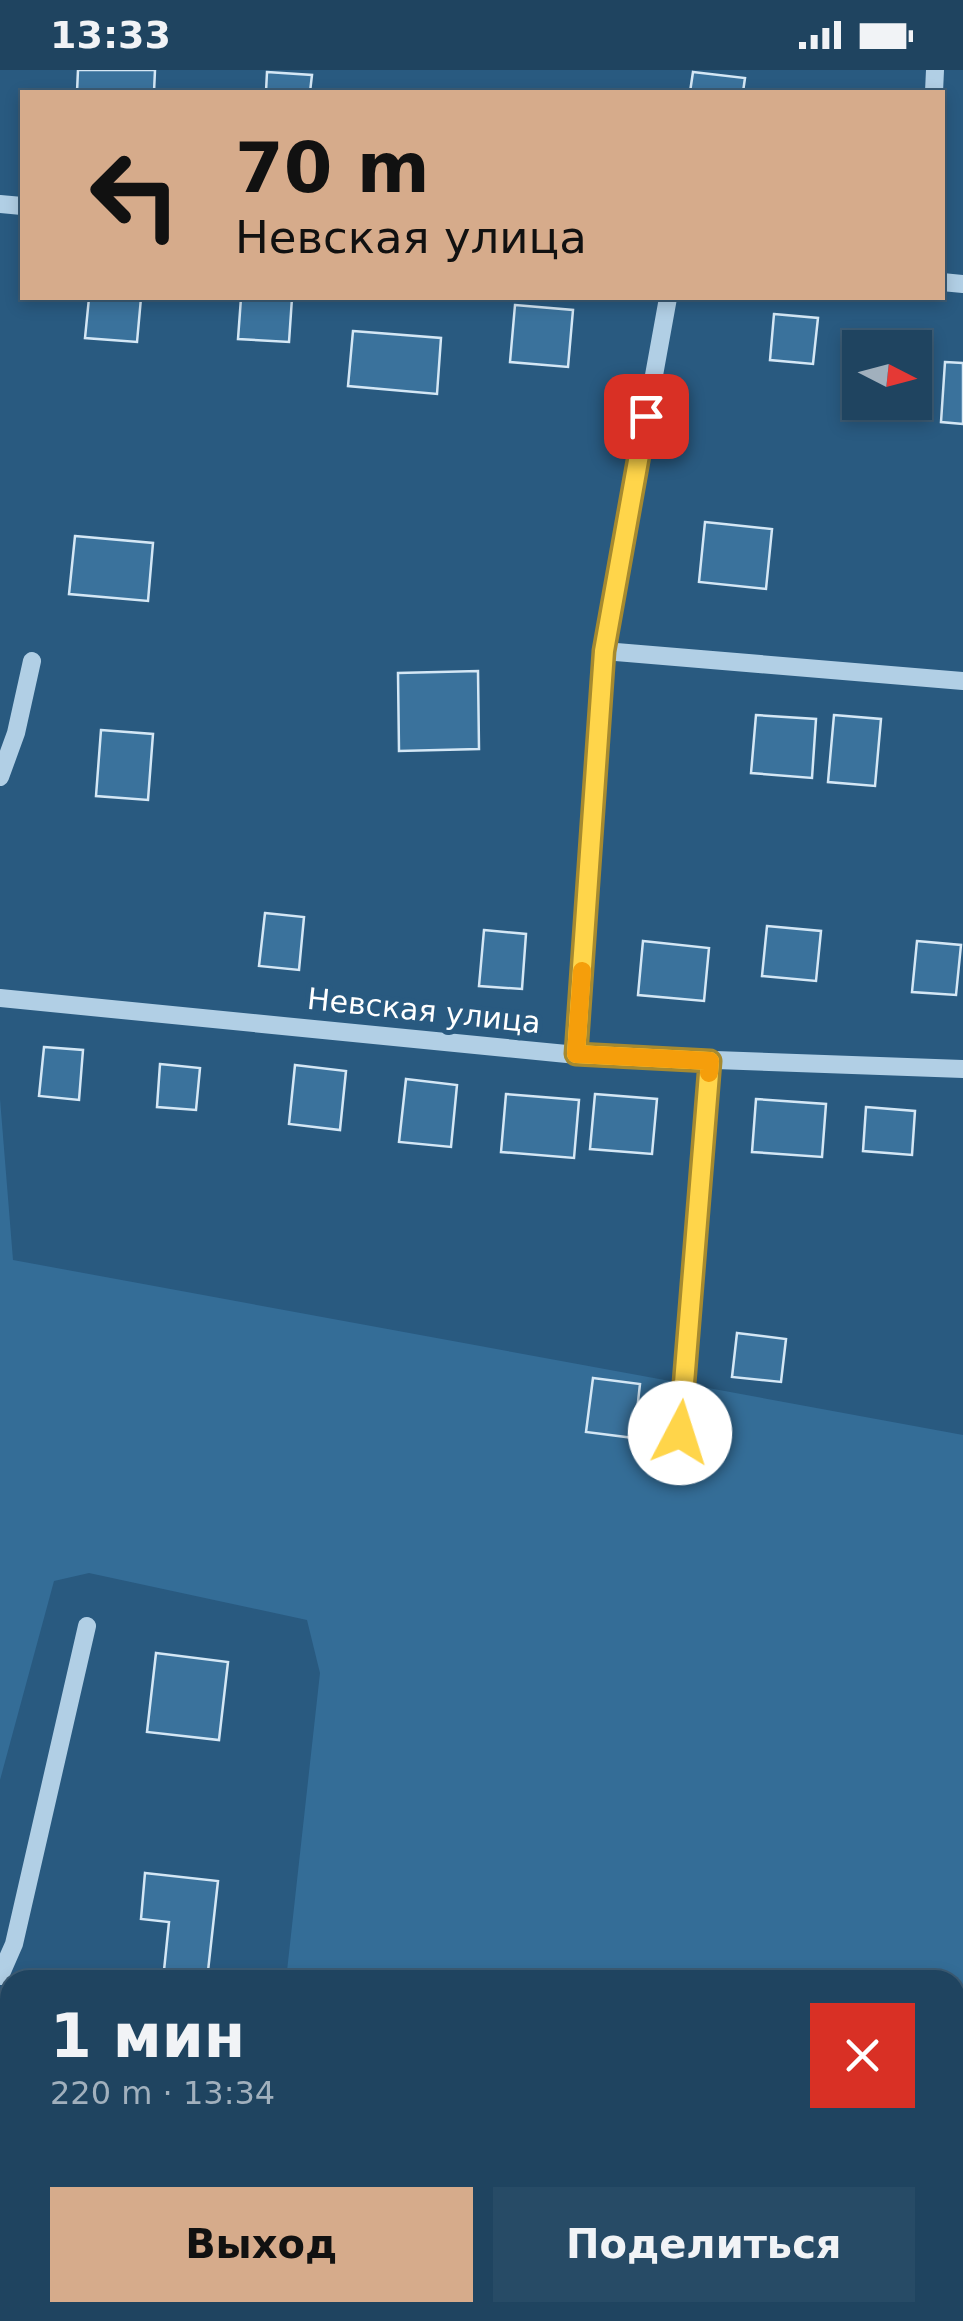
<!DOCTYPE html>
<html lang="ru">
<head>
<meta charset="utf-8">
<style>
  body { margin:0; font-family:"DejaVu Sans",sans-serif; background:#274b66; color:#f1f3f6; height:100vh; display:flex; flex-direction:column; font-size:38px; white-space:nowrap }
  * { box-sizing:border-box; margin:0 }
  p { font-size:32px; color:#a1b0bd }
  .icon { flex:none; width:55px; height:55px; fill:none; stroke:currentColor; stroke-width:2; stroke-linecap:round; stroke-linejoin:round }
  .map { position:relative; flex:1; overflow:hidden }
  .drawer { position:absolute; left:0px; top:1900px; width:965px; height:352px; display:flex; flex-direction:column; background:#1f4460; border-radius:30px 30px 0 0; box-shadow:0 5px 15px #0003,0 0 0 2px #3c5c75 }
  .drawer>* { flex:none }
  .top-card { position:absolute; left:20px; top:20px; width:925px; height:210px; border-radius:0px; box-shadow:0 5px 15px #0003,0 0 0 2px #3c5c75; background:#d6ab8b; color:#111; overflow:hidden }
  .needle { width:65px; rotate:96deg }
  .fabs { position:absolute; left:842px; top:260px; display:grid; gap:20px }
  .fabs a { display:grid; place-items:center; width:90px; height:90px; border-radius:0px; background:#1f4460; box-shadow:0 5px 15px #0003,0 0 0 2px #3c5c75; font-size:50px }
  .pin { position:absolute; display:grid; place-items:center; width:85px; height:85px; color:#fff; margin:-42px; border-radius:20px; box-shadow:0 5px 15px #0006 }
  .me { position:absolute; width:110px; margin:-55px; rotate:5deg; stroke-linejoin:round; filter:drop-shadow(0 0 8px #0008) }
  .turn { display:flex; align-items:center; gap:35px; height:210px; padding:0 50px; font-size:45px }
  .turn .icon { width:130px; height:130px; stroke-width:2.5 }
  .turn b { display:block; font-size:70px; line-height:85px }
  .round { display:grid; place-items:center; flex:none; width:105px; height:105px; border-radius:0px; background:#274b66 }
  .head { display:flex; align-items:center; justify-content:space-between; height:170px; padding:0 50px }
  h1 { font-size:60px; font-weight:800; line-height:75px }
  .action { display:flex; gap:20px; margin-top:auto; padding:20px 50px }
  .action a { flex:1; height:115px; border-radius:0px; background:#d6ab8b; color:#111; font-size:40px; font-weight:800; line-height:115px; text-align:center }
  .action a+a { background:#274b66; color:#f1f3f6 }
  .status { display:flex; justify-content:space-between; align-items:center; height:70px; padding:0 50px; background:#1f4460; direction:ltr }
  .status svg { height:28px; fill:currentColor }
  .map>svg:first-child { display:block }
  .green { fill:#346d97 }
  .building { fill:#3a729c; stroke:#d4e7f5; stroke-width:2.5 }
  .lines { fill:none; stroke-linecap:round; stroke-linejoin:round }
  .minor { stroke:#b1cfe5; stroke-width:18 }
  .route-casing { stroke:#a68a30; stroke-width:25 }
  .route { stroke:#ffd54a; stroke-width:18 }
  .slow { stroke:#f59e0b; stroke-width:18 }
  .labels { text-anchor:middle; stroke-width:10; stroke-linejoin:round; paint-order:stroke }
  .street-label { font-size:30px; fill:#fff; stroke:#295a80 }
</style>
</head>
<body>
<div class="status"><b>13:33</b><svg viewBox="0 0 49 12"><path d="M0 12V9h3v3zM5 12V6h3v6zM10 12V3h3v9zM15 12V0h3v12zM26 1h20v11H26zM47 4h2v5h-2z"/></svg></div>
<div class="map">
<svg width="963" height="2251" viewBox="0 0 963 2251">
  <rect width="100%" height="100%" fill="#295a80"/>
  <!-- green -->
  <g class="green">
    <polygon points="0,1029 13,1190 963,1365 963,1972 955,1979 955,1910 286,1910 320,1603 307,1550 89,1503 54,1511 0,1710"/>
    <polygon points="0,1975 10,1975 10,2242 216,2243 203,2251 0,2251"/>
  </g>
  <!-- building -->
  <g class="building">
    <polygon points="78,0 155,0 154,22 77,22"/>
    <polygon points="267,2 312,5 310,22 266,22"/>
    <polygon points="693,2 745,8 743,22 690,22"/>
    <polygon points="89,228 141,228 137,272 85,268"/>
    <polygon points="241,228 292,228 289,272 238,269"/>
    <polygon points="515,235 573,240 568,297 510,292"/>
    <polygon points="774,244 818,248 813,294 770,290"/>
    <polygon points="353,261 441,268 437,324 348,316"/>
    <polygon points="945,292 963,293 963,354 941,352"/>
    <polygon points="705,452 772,459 766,519 699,512"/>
    <polygon points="75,466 153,473 148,531 69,524"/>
    <polygon points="478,601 479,679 399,681 398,603"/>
    <polygon points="756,645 816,649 812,708 751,703"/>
    <polygon points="834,645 881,649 875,716 828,712"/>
    <polygon points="101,660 153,664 148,730 96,726"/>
    <polygon points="265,843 304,847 299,900 259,896"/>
    <polygon points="767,856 821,861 816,911 762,906"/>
    <polygon points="484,860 526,864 522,919 479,916"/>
    <polygon points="643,871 709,878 704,931 638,925"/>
    <polygon points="917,871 961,875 956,925 912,922"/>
    <polygon points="44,977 83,980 79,1030 39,1026"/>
    <polygon points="160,994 200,998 196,1040 157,1037"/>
    <polygon points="295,995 346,1001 340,1060 289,1054"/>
    <polygon points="406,1009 457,1015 451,1077 399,1072"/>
    <polygon points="506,1024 579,1030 574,1088 501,1082"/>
    <polygon points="595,1024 657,1029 652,1084 590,1079"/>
    <polygon points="756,1029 826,1034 822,1087 752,1082"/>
    <polygon points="866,1037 915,1041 912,1085 863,1081"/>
    <polygon points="737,1263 786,1269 781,1312 732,1307"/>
    <polygon points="593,1308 640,1314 634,1368 586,1362"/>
    <polygon points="156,1583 228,1592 219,1670 147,1662"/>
    <polygon points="145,1803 218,1811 207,1910 163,1910 169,1852 141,1849"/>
    <polygon points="819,2242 872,2242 863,2251 827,2251"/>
  </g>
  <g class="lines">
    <!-- minor -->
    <g class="minor">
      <polyline points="934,22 935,0"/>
      <polyline points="0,134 22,136"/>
      <polyline points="942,212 963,214"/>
      <polyline points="604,581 963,611"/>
      <polyline points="0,707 16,663 32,591"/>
      <polyline points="0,928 577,985 963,999"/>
      <polyline points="577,985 604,581 668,228"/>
      <polyline points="680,1363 710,991"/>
      <polyline points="0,1906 14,1874 87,1556"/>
    </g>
  </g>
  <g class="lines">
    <!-- route casing -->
    <g class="route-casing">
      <polyline id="route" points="646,346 604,581 576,984 710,991 680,1363"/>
    </g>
    <!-- route -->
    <use href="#route" class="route"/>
    <!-- slow -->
    <polyline class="slow" points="582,901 576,984 710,991 709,1003"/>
  </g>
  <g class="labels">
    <!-- street labels -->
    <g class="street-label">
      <text transform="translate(424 941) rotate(6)" y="10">Невская улица</text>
    </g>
  </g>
</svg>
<div class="fabs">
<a><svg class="needle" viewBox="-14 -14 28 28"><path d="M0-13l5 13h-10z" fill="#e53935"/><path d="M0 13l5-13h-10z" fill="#a1b0bd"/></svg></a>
</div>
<div class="pin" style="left:646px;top:346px;background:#d93025"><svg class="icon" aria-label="arrive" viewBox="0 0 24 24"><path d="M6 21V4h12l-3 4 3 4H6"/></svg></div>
<svg class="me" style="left:680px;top:1363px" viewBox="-20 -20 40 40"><circle r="19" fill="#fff"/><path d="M0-13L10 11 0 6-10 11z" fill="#ffd54a"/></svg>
<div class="top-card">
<div class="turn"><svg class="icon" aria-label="left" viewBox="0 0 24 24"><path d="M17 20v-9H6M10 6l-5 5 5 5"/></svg><div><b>70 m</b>Невская улица</div></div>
</div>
<section class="drawer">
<div class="head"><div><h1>1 мин</h1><p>220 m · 13:34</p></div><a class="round" style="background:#d93025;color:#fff"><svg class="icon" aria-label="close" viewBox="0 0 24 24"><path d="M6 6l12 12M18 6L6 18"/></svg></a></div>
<div class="action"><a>Выход</a><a>Поделиться</a></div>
</section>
</div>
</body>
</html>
